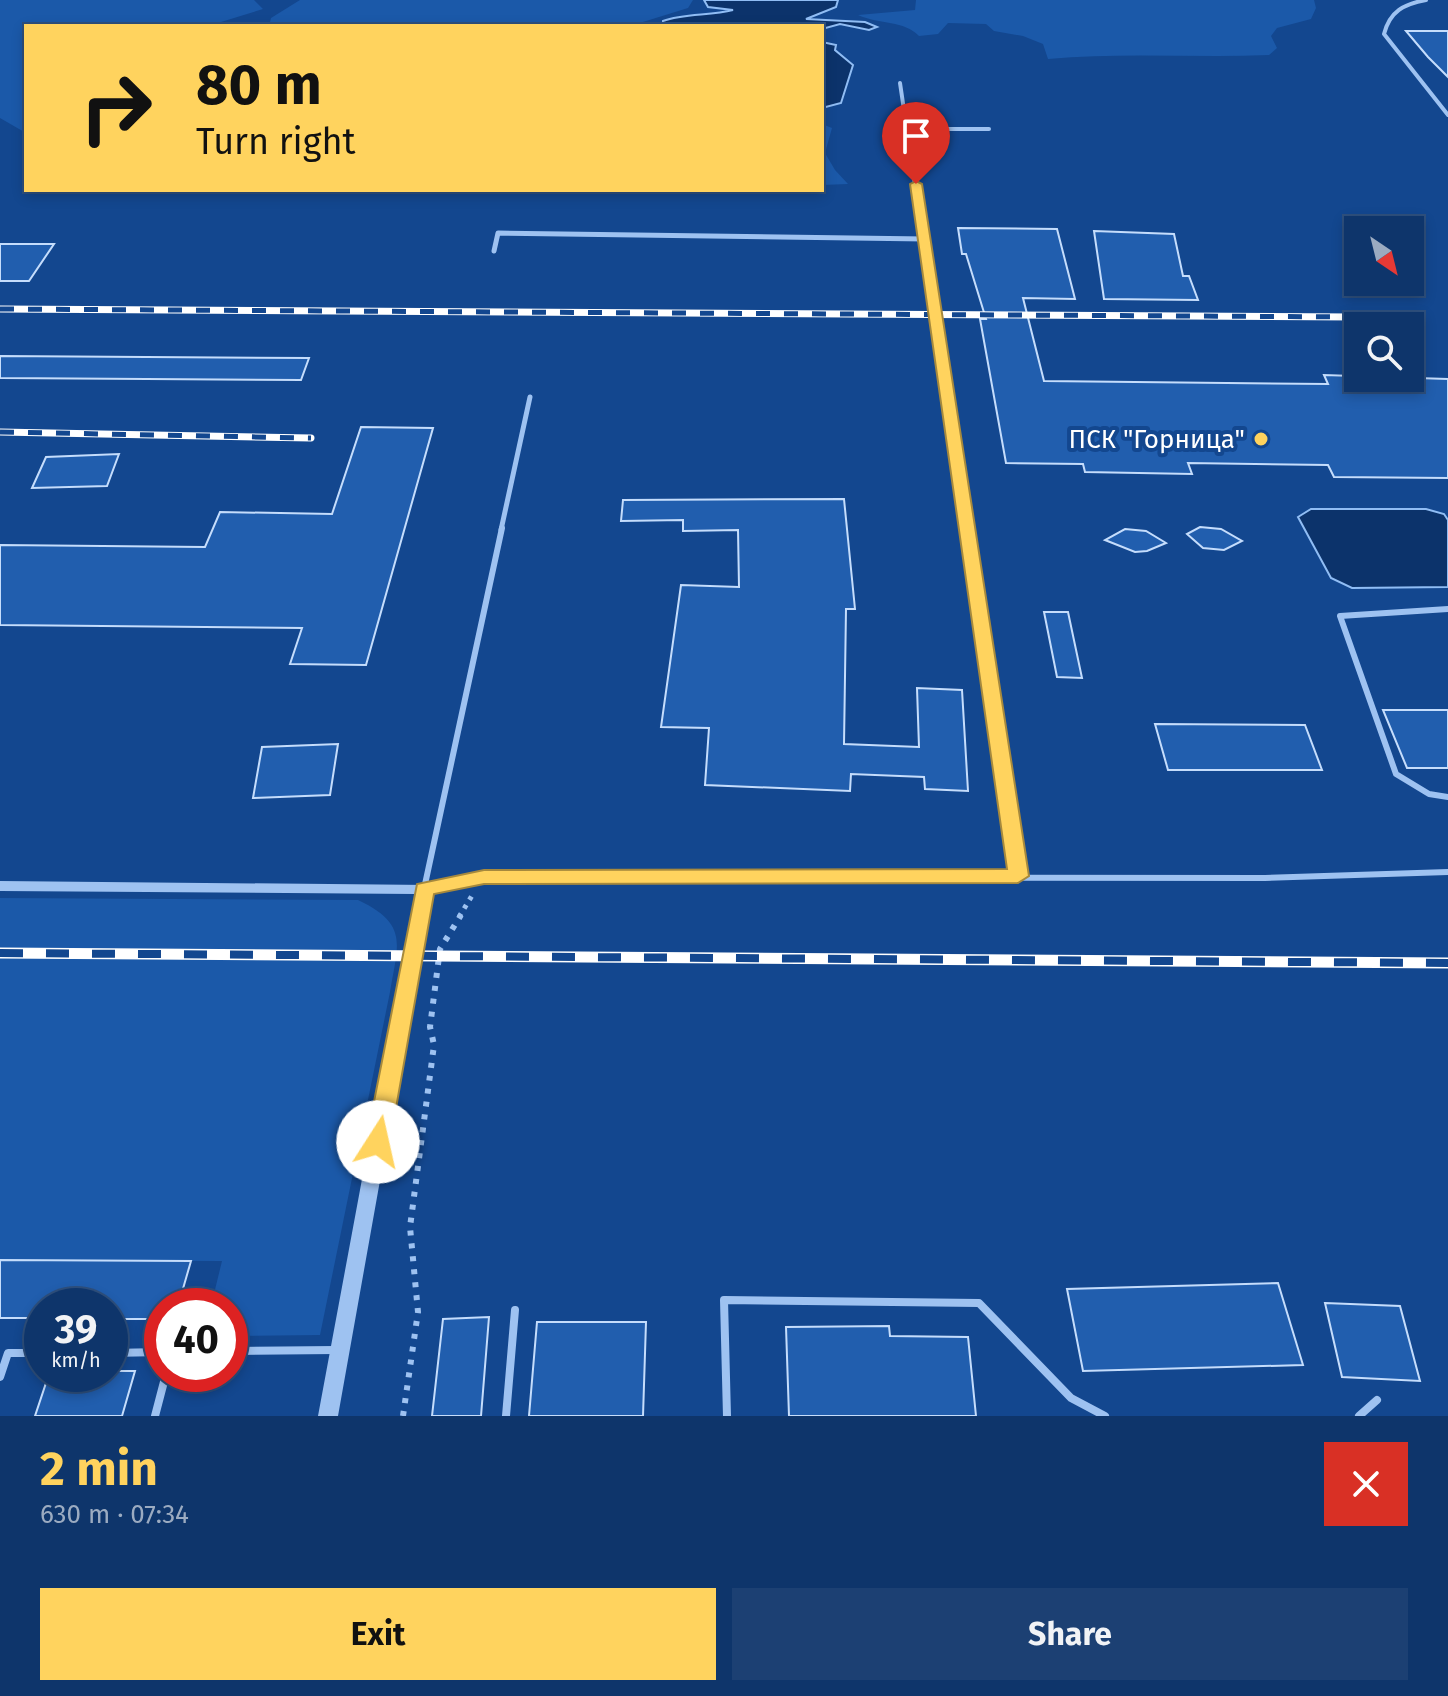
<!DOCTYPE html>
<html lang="en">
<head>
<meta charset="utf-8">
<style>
  body { margin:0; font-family:"Fira Sans",sans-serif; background:#1c4073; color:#f1f3f6; height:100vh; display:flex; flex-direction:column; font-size:30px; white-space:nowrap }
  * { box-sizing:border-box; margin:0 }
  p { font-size:26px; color:#9babc1 }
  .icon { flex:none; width:44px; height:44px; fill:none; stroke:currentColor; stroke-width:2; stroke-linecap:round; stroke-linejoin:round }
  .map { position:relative; height:1416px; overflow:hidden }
  .sheet { display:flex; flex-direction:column; background:#0e356b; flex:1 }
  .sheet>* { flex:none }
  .hud { position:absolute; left:24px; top:24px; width:800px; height:168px; border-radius:0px; box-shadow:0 4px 12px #0003,0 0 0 2px #2e507e; background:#ffd35e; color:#111; overflow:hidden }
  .needle { width:52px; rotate:145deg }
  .controls { position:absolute; left:1344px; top:216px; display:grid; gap:16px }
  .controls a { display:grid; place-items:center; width:80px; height:80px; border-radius:0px; background:#0e356b; box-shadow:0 4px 12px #0003,0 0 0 2px #2e507e; font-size:40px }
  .speed { position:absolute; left:24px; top:1288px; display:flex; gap:16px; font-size:40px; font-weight:700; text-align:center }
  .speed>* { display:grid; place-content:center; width:104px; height:104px; border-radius:50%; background:#0e356b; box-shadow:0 4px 12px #0003,0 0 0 2px #2e507e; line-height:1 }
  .speed small { font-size:20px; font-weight:400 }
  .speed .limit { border:12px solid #d22; background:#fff; color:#111 }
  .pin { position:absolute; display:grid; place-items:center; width:68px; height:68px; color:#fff; margin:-82px -34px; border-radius:50% 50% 50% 0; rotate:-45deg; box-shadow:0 0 8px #0007 }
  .pin .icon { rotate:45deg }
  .me { position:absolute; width:88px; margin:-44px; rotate:10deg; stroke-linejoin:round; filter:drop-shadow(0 0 6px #0008) }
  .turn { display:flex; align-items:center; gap:28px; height:168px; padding:0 40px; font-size:36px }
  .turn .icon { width:104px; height:104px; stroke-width:2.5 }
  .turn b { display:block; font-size:56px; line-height:68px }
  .round { display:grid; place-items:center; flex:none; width:84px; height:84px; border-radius:0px; background:#1c4073 }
  .summary { display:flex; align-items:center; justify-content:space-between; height:136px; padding:0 40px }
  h1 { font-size:48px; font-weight:700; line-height:60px; color:#ffd35e }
  .action { display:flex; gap:16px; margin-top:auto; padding:16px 40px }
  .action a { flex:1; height:92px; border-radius:0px; background:#ffd35e; color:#111; font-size:32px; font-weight:700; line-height:92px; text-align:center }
  .action a+a { background:#1c4073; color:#f1f3f6 }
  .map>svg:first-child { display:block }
  .green { fill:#1b59a9 }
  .water { fill:#0c336b; stroke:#90bdf4; stroke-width:2 }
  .building { fill:#215eae; stroke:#c5ddfc; stroke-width:2 }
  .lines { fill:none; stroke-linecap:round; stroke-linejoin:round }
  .path-far1 { stroke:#9ec2f1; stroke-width:5; stroke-dasharray:4 6; stroke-linecap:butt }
  .path { stroke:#9ec2f1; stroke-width:6; stroke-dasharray:5 8; stroke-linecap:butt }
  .service-far3 { stroke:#9ec2f1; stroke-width:4 }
  .service-far2 { stroke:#9ec2f1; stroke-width:5 }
  .service-far1 { stroke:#9ec2f1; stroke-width:6 }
  .service { stroke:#9ec2f1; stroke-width:8 }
  .tertiary { fill:#9ec2f1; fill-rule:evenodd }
  .rail-far1-casing { stroke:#fff; stroke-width:7 }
  .rail-casing { stroke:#fff; stroke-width:11 }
  .rail-far1 { stroke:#13478f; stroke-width:5; stroke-dasharray:14; stroke-linecap:butt }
  .rail { stroke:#13478f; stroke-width:8; stroke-dasharray:23; stroke-linecap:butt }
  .route { fill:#ffd35e; stroke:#a6893d; stroke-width:2 }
  .poi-dot { fill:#ffd35e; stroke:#13478f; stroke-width:3 }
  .labels { text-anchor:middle; stroke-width:8; stroke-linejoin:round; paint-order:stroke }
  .poi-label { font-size:26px; fill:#fff; stroke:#13478f; text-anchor:end }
</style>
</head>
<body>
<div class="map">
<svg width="1448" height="1416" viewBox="0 0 1448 1416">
  <rect width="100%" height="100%" fill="#13478f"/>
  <!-- green -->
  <g class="green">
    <polygon points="0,0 254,0 263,9 208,26 26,26 26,133 0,118"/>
    <polygon points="300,0 693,0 688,8 630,26 269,26 271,18"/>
    <path d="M916 0H1314L1316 8 1311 19 1277 28 1271 36 1277 48 1269 55C1195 58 1122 52 1048 59L1043 44 1023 36 994 31 986 24 948 23 938 34 919 36C904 20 880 25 858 15L915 10Z"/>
    <polygon points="822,124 832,128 825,153 835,170 848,184 822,185"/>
    <path d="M0 898 358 900C409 924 398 944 390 992L320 1335 230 1336V1306H211L222 1261 0 1260Z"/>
  </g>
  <!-- water -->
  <g class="water">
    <path d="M704 0H838L836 7 806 19 865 22 877 27 869 30 840 24 822 29V26H663V21C684 13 710 16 733 10L708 7Z"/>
    <polygon points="822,42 836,45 835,50 853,65 841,103 822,108"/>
    <polygon points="1311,509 1426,509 1444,514 1448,520 1448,587 1352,588 1331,578 1298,517"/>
  </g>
  <!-- building -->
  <g class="building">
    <polygon points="1406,31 1448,31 1448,77 1428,57"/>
    <polygon points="958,228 1057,229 1075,299 1023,298 1044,381 1328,384 1324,375 1448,379 1448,478 1334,477 1328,465 1188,463 1192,474 1085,472 1083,464 1006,463 980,319 986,319 966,254 962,254"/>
    <polygon points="1094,231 1174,234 1183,276 1189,276 1198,300 1104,299"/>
    <polygon points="0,244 54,244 29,281 0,281"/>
    <polygon points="0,356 309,358 301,380 0,378"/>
    <polygon points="361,427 433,428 366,665 290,664 302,628 0,625 0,545 205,547 220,512 332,514"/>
    <polygon points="119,454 107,486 32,488 46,457"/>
    <polygon points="844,499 855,609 846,609 844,744 919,747 917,688 962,690 968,791 925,789 924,777 851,774 850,791 705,785 709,728 661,727 681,585 739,587 738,530 683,531 683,520 621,521 623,500"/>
    <polygon points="1200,527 1221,529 1242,541 1224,550 1203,548 1187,534"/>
    <polygon points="1125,529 1146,531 1166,543 1147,551 1135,552 1105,540"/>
    <polygon points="1044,612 1068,612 1082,678 1057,677"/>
    <polygon points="1383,710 1448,710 1448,768 1407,768"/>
    <polygon points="1155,724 1305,725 1322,770 1168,770"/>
    <polygon points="338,744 330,795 253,798 262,747"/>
    <polygon points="0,1260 191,1261 178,1306 162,1306 162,1319 110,1319 110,1306 42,1306 42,1318 0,1318"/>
    <polygon points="1278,1283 1303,1365 1083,1371 1067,1289"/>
    <polygon points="1325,1303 1400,1306 1420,1381 1342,1377"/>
    <polygon points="489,1317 481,1416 432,1416 443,1319"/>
    <polygon points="537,1322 646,1322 643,1416 529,1416"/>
    <polygon points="889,1326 890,1336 968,1337 976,1416 789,1416 786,1327"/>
    <polygon points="110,1371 135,1371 122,1416 35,1416 49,1374 110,1374"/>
  </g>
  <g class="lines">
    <!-- path-far1 -->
    <polyline class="path-far1" points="459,917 473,894"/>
    <!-- path -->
    <polyline class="path" points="403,1416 418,1312 410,1227 434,1045 430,1027 440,949 461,915"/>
    <!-- service-far3 -->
    <g class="service-far3">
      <path d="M1426 0C1404 4 1390 11 1384 34L1448 115"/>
      <polyline points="900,83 922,232"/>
      <polyline points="907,129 989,129"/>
    </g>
    <!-- service-far2 -->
    <g class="service-far2">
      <polyline points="922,230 967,530"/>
      <polyline points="494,251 498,233 925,239"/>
      <polyline points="501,530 530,397"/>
    </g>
    <!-- service-far1 -->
    <g class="service-far1">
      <polyline points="502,528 424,889 484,877 1265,878 1448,872"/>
      <polyline points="966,528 1018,876"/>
      <polyline points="1448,609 1340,616 1396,774 1429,794 1448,797"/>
    </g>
    <!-- service -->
    <g class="service">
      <polyline points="230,1351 336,1350"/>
      <polyline points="110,1353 162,1352"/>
      <polyline points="0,1377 8,1353 42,1353"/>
      <polyline points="155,1416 166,1374"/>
      <polyline points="506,1416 515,1310"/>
      <polyline points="727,1416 724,1300 979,1303 1071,1398 1105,1416"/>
      <polyline points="1359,1416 1377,1400"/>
    </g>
    <!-- tertiary -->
    <polygon class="tertiary" points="0,881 430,885 432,889 338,1416 318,1416 415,894 0,891"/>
    <!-- rail-far1 casing -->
    <g class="rail-far1-casing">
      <g id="rail-far1">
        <polyline points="0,309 1353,317"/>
        <polyline points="0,432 311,438"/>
      </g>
    </g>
    <!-- rail casing -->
    <g class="rail-casing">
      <polyline id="rail" points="0,953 1448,963"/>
    </g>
    <!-- rail-far1 -->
    <use href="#rail-far1" class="rail-far1"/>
    <!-- rail -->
    <use href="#rail" class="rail"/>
  </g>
  <!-- route -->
  <polygon class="route" points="916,181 922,184 1029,876 1018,883 484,884 434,894 390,1142 386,1149 378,1152 370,1149 366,1142 417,884 484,870 1007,869 910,184"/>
  <!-- markers -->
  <circle class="poi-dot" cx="1261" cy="439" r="8"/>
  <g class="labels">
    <!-- poi labels -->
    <g class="poi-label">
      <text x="1245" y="448">ПСК "Горница"</text>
    </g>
  </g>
</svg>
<div class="controls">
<a><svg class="needle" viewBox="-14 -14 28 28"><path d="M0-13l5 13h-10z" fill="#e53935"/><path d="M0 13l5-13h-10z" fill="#9babc1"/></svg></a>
<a><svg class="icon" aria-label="search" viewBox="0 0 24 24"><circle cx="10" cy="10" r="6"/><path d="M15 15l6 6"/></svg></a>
</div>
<div class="speed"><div>39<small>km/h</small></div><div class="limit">40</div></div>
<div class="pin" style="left:916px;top:184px;background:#d93025"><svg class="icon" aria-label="arrive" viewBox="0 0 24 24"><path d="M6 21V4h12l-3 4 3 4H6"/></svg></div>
<svg class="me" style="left:378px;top:1142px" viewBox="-20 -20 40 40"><circle r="19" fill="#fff"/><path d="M0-13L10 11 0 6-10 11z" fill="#ffd35e"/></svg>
<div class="hud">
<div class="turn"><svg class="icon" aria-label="right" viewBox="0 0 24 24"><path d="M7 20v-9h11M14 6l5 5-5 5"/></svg><div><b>80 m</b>Turn right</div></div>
</div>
</div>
<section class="sheet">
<div class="summary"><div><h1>2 min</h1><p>630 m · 07:34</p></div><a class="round" style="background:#d93025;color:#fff"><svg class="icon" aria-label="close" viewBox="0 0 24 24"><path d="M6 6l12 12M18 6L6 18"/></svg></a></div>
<div class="action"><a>Exit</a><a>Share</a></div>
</section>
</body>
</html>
